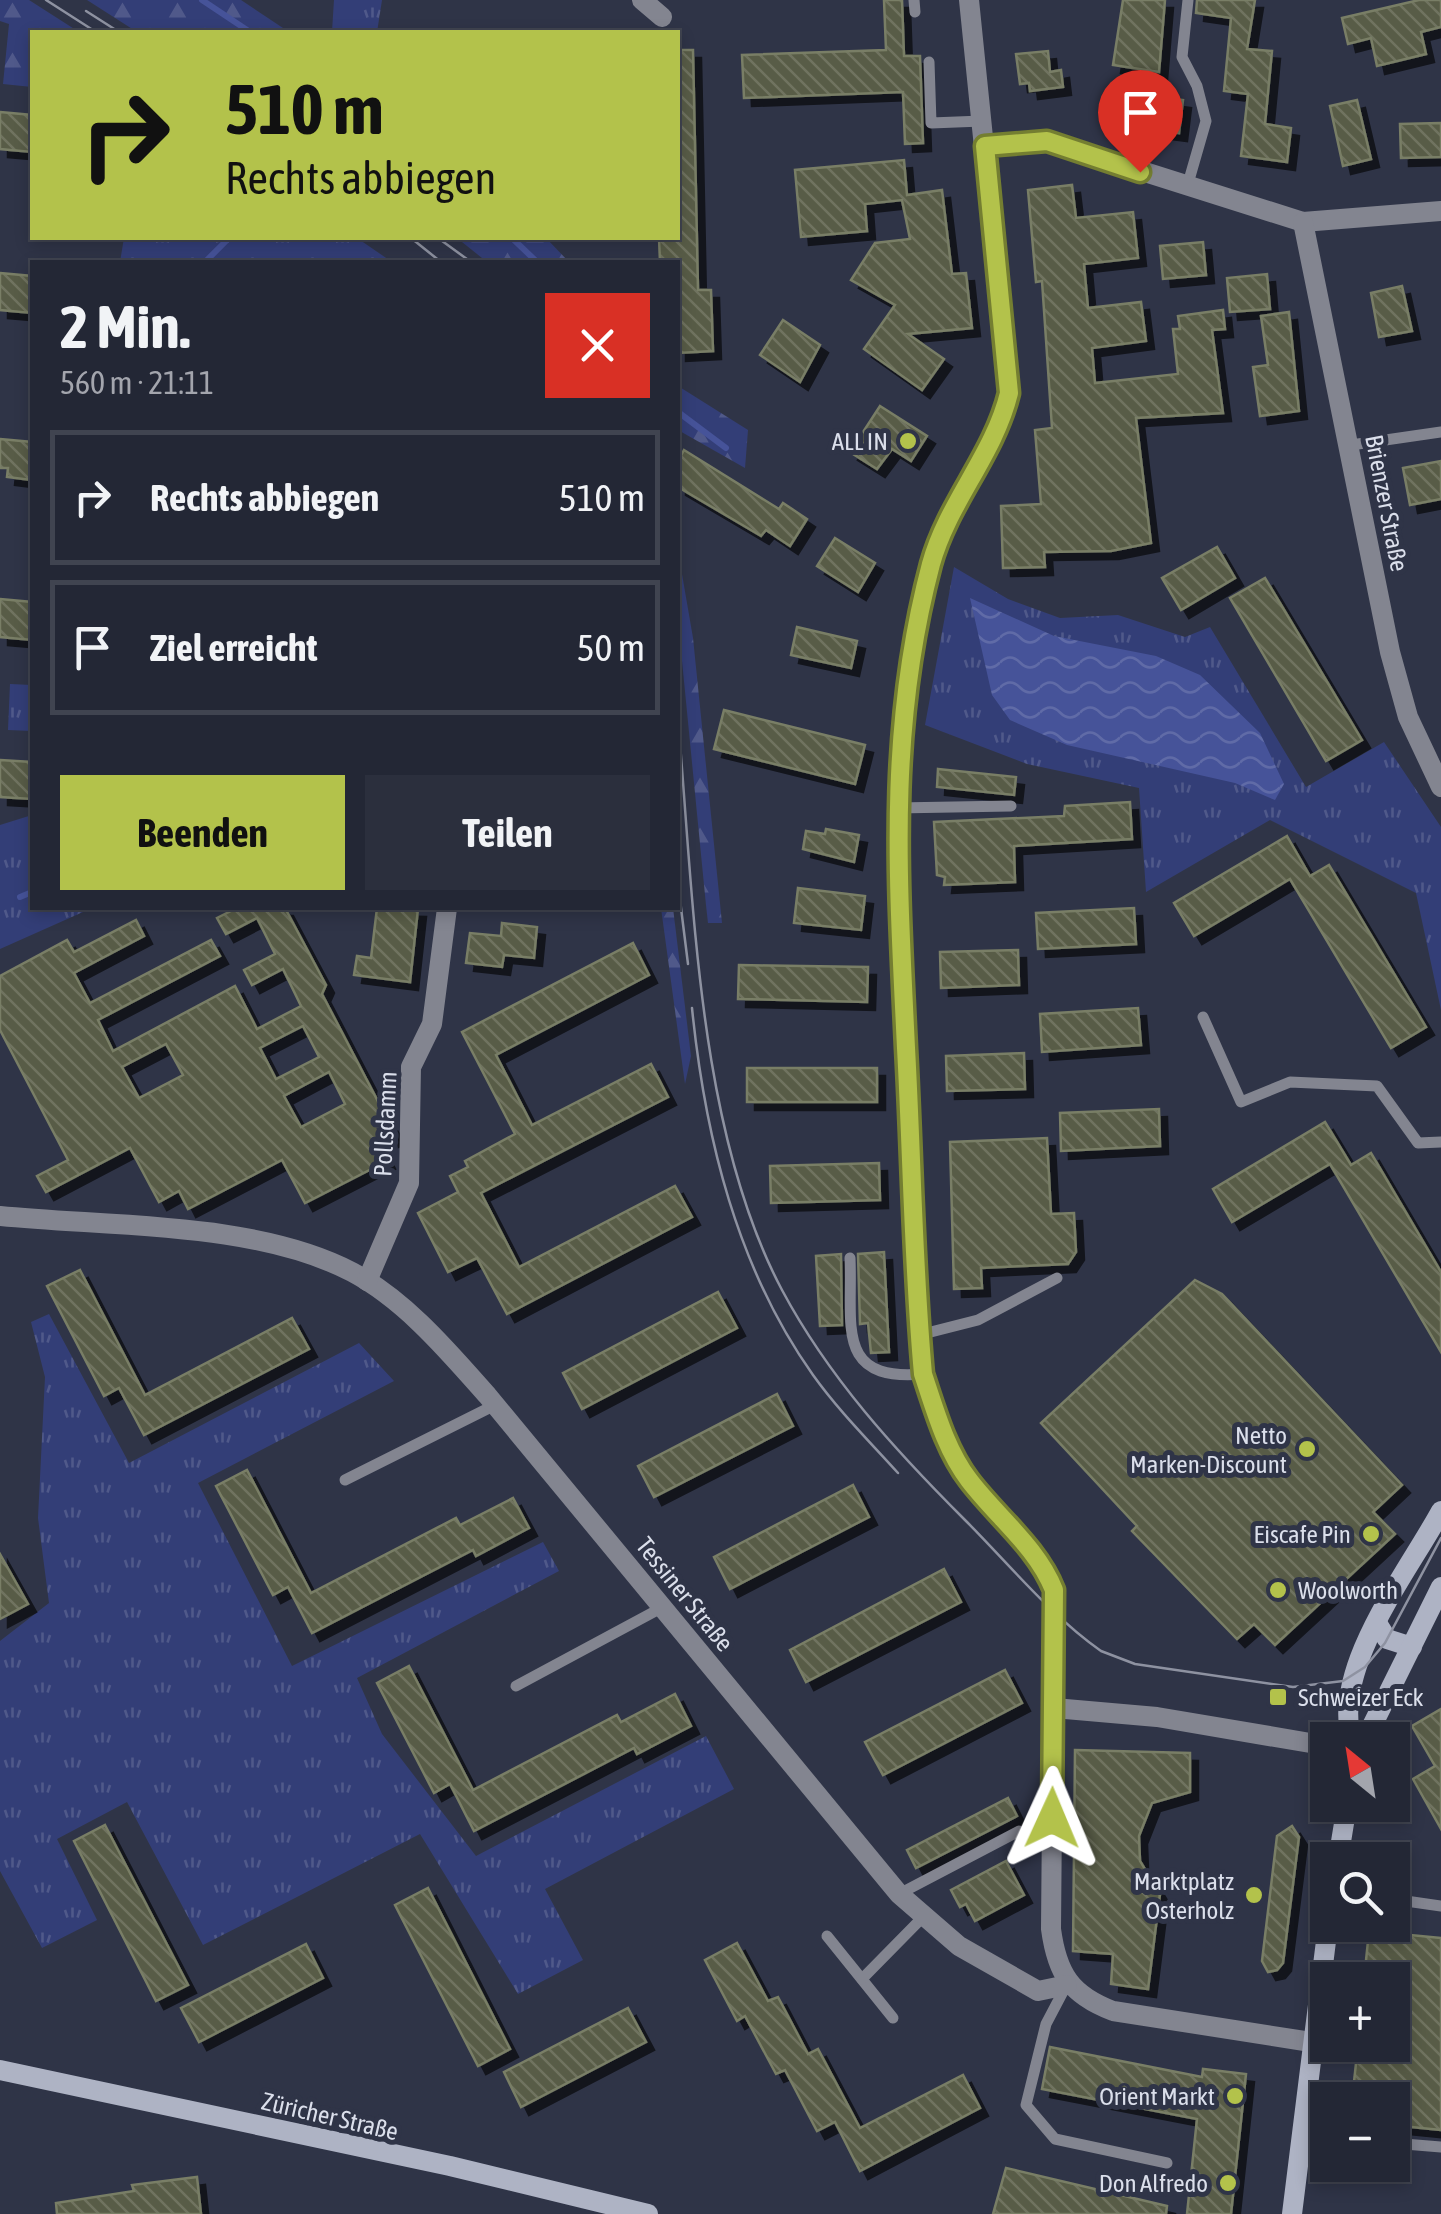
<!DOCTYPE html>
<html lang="de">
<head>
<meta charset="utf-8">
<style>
  body { margin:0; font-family:"Asap Condensed",sans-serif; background:#2b2f3d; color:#f1f3f6; height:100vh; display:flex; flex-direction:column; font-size:38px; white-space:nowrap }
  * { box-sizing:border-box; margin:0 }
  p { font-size:32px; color:#a3a5ad }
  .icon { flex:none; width:55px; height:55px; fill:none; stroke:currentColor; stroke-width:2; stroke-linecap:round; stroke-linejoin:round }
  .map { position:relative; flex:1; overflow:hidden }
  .drawer { position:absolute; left:30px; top:260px; width:650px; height:650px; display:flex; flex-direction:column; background:#232735; border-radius:0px; box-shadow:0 5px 15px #0003,0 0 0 2px #404450 }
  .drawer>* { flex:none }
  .hud { position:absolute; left:30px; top:30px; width:650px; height:210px; border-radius:0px; box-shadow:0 5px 15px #0003,0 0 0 2px #404450; background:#b3c24b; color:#111; overflow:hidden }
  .needle { width:65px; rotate:330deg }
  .tools { position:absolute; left:1310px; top:1722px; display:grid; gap:20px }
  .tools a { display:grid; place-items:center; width:100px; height:100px; border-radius:0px; background:#232735; box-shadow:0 5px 15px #0003,0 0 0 2px #404450; font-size:50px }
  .pin { position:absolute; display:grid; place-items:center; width:85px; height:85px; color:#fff; margin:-102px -42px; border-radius:50% 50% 50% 0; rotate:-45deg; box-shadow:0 0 10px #0007 }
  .pin .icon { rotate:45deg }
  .me { position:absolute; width:110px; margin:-55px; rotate:1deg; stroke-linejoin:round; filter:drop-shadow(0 0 8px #0008) }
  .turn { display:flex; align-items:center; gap:35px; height:210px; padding:0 30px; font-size:45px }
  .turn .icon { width:130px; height:130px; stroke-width:2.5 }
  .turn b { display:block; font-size:70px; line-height:85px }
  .round { display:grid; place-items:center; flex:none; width:105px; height:105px; border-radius:0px; background:#2b2f3d }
  .head { display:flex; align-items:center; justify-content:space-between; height:170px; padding:0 30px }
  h1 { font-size:60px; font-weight:700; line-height:75px }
  .primary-button { display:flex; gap:20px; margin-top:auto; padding:20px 30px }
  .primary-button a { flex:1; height:115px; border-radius:0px; background:#b3c24b; color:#111; font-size:40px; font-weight:700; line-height:115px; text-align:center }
  .primary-button a+a { background:#2b2f3d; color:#f1f3f6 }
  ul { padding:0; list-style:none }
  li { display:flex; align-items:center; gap:30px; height:135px; margin:0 20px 15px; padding:0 10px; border:5px solid #404450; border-radius:0px }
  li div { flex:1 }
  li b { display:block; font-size:38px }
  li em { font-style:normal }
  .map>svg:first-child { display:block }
  .forest { fill:url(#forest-firs) }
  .park { fill:url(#park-tufts) }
  .water { fill:url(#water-waves) }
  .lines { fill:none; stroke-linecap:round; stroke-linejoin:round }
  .stream { stroke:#465399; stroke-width:6 }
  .building { fill:url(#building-back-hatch); stroke:#797e66; stroke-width:2.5; fill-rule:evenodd; filter:url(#shadow) }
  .lane { stroke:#838590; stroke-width:11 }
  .street { stroke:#838590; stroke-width:20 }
  .secondary { stroke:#aeb3c4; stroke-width:20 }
  .tram { stroke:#8e92a1; stroke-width:2.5 }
  .route-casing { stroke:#747e31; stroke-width:25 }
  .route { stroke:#b3c24b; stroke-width:18 }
  .poi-dot { fill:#b3c24b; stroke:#2f3447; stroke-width:4 }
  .labels { text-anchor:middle; stroke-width:10; stroke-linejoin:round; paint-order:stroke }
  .poi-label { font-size:25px; fill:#dbdfeb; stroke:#2f3447; text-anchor:end }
  .street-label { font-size:25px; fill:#dbdfeb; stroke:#2f3447 }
</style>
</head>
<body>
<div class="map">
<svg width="1441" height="2214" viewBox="0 0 1441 2214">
  <defs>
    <pattern id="forest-firs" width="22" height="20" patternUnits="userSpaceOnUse" patternTransform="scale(2.5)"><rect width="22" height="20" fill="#333e77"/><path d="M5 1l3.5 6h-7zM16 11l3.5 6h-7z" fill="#50598a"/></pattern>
    <pattern id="park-tufts" width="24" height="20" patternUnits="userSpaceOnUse" patternTransform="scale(2.5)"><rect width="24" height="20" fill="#333e77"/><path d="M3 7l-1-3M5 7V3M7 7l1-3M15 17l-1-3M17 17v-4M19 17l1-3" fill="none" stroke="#50598a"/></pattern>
    <pattern id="water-waves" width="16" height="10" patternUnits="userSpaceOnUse" patternTransform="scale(2.5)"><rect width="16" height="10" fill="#465399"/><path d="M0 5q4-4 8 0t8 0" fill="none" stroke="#606ba7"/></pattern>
    <pattern id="building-back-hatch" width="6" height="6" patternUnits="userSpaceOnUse" patternTransform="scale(2.5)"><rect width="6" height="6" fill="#585c46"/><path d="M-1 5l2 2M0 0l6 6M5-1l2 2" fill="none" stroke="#6f7361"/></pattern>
    <filter id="shadow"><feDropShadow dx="8" dy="8" stdDeviation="0" flood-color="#0009"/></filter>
  </defs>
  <rect width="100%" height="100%" fill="#2f3447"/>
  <!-- forest -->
  <g class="forest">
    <polygon points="0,0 29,0 79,32 32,32 32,87 3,84 9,24 0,21"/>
    <polygon points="87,0 241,0 289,32 137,32"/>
    <polygon points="457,238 546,238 569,262 487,262"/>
    <polygon points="678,386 748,430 745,468 678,430"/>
    <polygon points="678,551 693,638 722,923 708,923 706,905 678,620"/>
    <polygon points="661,908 673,908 691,1056 685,1084"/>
  </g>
  <!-- park -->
  <g class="park">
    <polygon points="334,0 382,0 377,32 332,32"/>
    <polygon points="124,238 357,238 392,262 120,262"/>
    <polygon points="954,567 1008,599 1060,618 1118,615 1185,637 1210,627 1306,787 1384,742 1441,827 1441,1010 1416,893 1270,820 1146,892 1139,788 1027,764 925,725"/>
    <polygon points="10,684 32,685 32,731 8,730"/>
    <polygon points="32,815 32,908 92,908 0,949 0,825"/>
    <polygon points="49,1314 129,1463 359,1343 394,1381 198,1483 292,1666 543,1542 559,1571 357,1678 382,1734 476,1856 706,1736 734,1789 545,1889 583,1960 518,1994 420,1834 203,1945 127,1802 57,1839 97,1920 42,1948 0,1871 0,1641 49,1603 38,1518 45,1377 31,1322"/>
  </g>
  <!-- water -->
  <polygon class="water" points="970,598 1054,636 1156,656 1200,675 1260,733 1284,784 1275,800 1235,783 1067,745 1010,720 992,695"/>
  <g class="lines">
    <!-- stream -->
    <g class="stream">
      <polyline points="202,0 250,32"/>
      <polyline points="512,238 537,262"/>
      <polyline points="205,262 229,238"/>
      <polyline points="678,412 726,448"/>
      <polyline points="20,897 32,892"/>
    </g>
  </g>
  <!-- building -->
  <g class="building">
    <polygon points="884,0 902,0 904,56 920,56 923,143 905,144 903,92 744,98 742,55 886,50"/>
    <polygon points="1123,0 1165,0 1159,72 1113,65"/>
    <polygon points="1197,0 1255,0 1247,49 1272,51 1265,124 1291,128 1287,162 1241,156 1248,94 1224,91 1231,18 1196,13"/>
    <polygon points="1419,0 1441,0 1441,27 1421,32 1426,54 1377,66 1371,38 1348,44 1342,18"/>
    <polygon points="678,50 693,50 698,290 711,290 713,351 678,353 678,262 660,262 659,238 678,238"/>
    <polygon points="1048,51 1050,72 1061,70 1063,87 1030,91 1029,83 1020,84 1016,54"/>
    <polygon points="1144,95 1183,100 1179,133 1140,128"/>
    <polygon points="1357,100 1371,159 1343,166 1330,106"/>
    <polygon points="0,112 32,115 32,152 0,149"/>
    <polygon points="1441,123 1441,157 1401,158 1400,124"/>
    <polygon points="904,160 907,195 942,190 952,274 966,273 972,328 908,334 944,359 922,390 864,349 895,305 851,280 875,243 910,239 902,200 865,204 867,231 801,237 795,170"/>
    <polygon points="1072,185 1076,218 1133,212 1138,258 1084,264 1088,308 1141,302 1146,341 1092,348 1095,383 1178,374 1173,329 1180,329 1178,316 1223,310 1225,329 1212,330 1223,413 1136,418 1151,543 1111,551 1044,552 1045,567 1003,568 1001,506 1041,504 1035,430 1052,428 1042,281 1036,282 1028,190"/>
    <polygon points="1203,242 1206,275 1163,279 1160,246"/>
    <polygon points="0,273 32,276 32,313 0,310"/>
    <polygon points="1267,274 1270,309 1230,312 1227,278"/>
    <polygon points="1402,286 1412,331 1379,337 1371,293"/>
    <polygon points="1289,312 1299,411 1260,416 1253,367 1268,365 1261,316"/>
    <polygon points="783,320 820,345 800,382 760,355"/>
    <polygon points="880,406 927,436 911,461 892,449 877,469 850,452"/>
    <polygon points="0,439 32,442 32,480 7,477 8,468 0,468"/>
    <polygon points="684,450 779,509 783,503 807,519 790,546 766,530 761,536 678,487 678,461"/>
    <polygon points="1441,461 1441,499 1410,505 1403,468"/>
    <polygon points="835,538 875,563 858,592 817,566"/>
    <polygon points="1217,547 1235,578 1181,610 1162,578"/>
    <polygon points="1265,578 1362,740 1326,761 1230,598"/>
    <polygon points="0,599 32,602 32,640 0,637"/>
    <polygon points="797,627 857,641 851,668 791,655"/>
    <polygon points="724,710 865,745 855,784 714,749"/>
    <polygon points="0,760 32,762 32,799 0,797"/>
    <polygon points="938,769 1016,777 1014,795 937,787"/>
    <polygon points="1130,802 1132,839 1014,846 1015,882 944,885 945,877 937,875 934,822 1064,816 1065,806"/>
    <polygon points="826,829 859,835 854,862 803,849 806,831 825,834"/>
    <polygon points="1287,836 1310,876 1329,865 1426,1027 1391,1048 1290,879 1194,936 1174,903"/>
    <polygon points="798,888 865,896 861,930 794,923"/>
    <path d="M237 908H285L326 985 322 994 396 1136 379 1145 387 1161 305 1203 282 1160 188 1209 179 1191 159 1202 130 1148 46 1192 37 1176 68 1160 0 1030V976L67 940 74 952 136 920 144 936 74 973 90 1003 211 940 220 956 98 1020 113 1051 235 986 257 1029 301 1006 283 969 252 985 244 970 275 954 257 918 226 934 217 918ZM303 1026 319 1057 276 1079 260 1048ZM166 1044 183 1075 139 1098 122 1067ZM329 1072 345 1104 301 1127 284 1096Z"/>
    <polygon points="377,908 418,909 410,982 354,975 357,956 371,958"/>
    <polygon points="1134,908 1136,944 1038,949 1036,913"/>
    <polygon points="502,923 537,927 534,958 504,955 502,967 466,963 470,933 501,936"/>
    <polygon points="633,943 649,975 496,1055 532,1125 651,1064 668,1097 481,1193 519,1267 675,1186 692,1217 507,1314 477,1258 448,1272 418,1213 458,1192 450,1176 468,1167 465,1161 515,1134 462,1032"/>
    <polygon points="1018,950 1019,985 941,988 940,952"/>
    <polygon points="739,965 868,967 867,1002 738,999"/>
    <polygon points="1138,1008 1141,1045 1042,1052 1040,1014"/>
    <polygon points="1024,1053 1025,1089 947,1091 946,1056"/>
    <rect x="747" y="1068" width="130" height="34"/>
    <polygon points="1159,1109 1160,1146 1061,1151 1060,1113"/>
    <polygon points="1325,1122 1351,1165 1371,1153 1441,1272 1441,1352 1330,1164 1232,1222 1213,1189"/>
    <polygon points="1047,1138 1051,1214 1074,1213 1076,1252 1068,1264 981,1268 982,1288 954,1289 950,1142"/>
    <polygon points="879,1163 880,1200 771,1203 770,1166"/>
    <polygon points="884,1252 889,1352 871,1353 868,1323 860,1324 858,1254"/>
    <polygon points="841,1254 842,1325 820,1326 816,1256"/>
    <polygon points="80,1270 145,1395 292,1318 309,1349 144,1435 119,1388 104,1396 47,1286"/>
    <polygon points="1195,1280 1222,1294 1402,1485 1373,1512 1395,1534 1275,1645 1254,1624 1237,1639 1132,1531 1137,1526 1041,1423"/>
    <polygon points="718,1292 737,1328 582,1409 563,1373"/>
    <polygon points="777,1394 793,1426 654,1497 638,1466"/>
    <polygon points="247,1470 311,1593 456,1518 460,1525 513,1498 529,1528 476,1556 473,1550 312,1633 288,1587 273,1595 216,1486"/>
    <polygon points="853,1485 869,1517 730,1589 714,1557"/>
    <polygon points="0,1554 28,1604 0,1619"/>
    <polygon points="944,1569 961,1602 806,1682 790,1650"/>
    <polygon points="409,1666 473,1790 617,1715 621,1722 675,1694 691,1726 637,1754 634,1748 474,1831 450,1784 434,1793 377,1683"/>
    <polygon points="1005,1670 1022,1703 883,1775 865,1742"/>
    <polygon points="1441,1709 1441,1829 1413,1779 1435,1766 1412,1726"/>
    <polygon points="1075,1750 1190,1753 1190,1792 1152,1803 1139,1836 1140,1861 1160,1894 1148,1989 1111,1984 1113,1954 1073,1951"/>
    <polygon points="1008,1798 1017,1816 916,1868 907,1850"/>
    <polygon points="105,1825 188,1985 156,2001 74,1841"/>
    <polygon points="1292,1826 1299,1837 1283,1963 1277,1970 1268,1972 1262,1961 1277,1836"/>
    <polygon points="1006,1861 1024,1895 975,1921 966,1904 960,1907 951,1890"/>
    <polygon points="428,1888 510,2049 478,2066 395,1905"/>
    <polygon points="1369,1931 1441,1938 1441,2130 1392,2125 1392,2100 1352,2100 1358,2045 1392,2045 1392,1980 1364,1980"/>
    <polygon points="737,1943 768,2001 778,1997 808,2054 818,2049 860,2128 963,2075 980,2108 860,2171 835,2122 817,2131 785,2070 776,2074 745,2016 737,2021 705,1960"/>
    <polygon points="306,1944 323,1978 199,2042 181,2008"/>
    <polygon points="628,2008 646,2042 521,2107 504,2072"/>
    <polygon points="1050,2047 1202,2077 1203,2069 1246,2074 1231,2214 1187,2214 1197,2119 1042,2089"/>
    <polygon points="1006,2168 1167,2206 1166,2214 993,2214"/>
    <polygon points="197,2177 201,2214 57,2214 56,2203 134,2191 132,2185"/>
  </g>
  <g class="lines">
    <!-- lane -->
    <g class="lane">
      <polyline points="914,0 915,12"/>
      <polyline points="929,62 931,123 982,121"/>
      <polyline points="1187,187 1206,121 1197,86 1182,57 1188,0"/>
      <polyline points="1351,445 1441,432"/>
      <polyline points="896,808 1011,806"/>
      <polyline points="1203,1017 1241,1102 1290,1082 1377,1086 1418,1143 1441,1142"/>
      <path d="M850 1258C853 1324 834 1382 923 1374"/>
      <polyline points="919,1335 978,1320 1057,1278"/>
      <polyline points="345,1480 495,1405"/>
      <polyline points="516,1686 663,1607"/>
      <polyline points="899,1894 1019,1831"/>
      <polyline points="1392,1899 1441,1906"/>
      <polyline points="827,1936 893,2018"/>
      <polyline points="862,1979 923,1917"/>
      <polyline points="1066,1986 1046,2024 1026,2105 1055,2139 1167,2163"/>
      <polyline points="1301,2134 1328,2137"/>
      <polyline points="1392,2143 1441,2147"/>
    </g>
    <!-- street -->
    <g class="street">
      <polyline points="642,0 662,17"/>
      <path d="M969 0 1009 393C994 455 948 502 931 564 888 727 898 881 906 1047 912 1156 913 1265 923 1374 936 1410 946 1450 969 1480 997 1517 1037 1547 1054 1590L1051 1929C1057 1974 1071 1995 1113 2011L1311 2042"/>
      <polyline points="985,146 1047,141 1303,222 1441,211"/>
      <polyline points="1303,222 1390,652 1408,717 1441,787"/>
      <path d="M0 1216C108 1227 255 1221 352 1272 405 1300 448 1351 487 1395L899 1894 959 1946 1038 1991 1067 1985"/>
      <polyline points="367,1281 409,1183 411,1067 432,1024 447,908"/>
      <polyline points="1054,1708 1157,1717 1328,1746"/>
    </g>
    <!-- secondary -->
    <g class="secondary">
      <polyline points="1377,1623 1387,1639 1412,1647"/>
      <path d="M1352 1740C1330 1670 1408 1572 1441 1511"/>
      <polyline points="1365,1740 1441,1587"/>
      <polyline points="1338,1860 1347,1805"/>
      <polyline points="0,2070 450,2166 648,2214"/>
      <polyline points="1292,2214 1328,1925"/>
    </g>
    <!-- tram -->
    <g class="tram">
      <polyline points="46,0 96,32"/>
      <polyline points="86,11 119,32"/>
      <polyline points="411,238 441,262"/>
      <polyline points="438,238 471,262"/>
      <path d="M678 720C694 899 697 1130 782 1290 829 1378 895 1450 965 1520 1008 1563 1051 1616 1101 1651L1135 1664 1293 1687 1343 1681 1365 1667 1385 1643 1441 1538"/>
      <polyline points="678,884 688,964"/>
      <path d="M692 1008C705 1137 737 1268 813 1375 838 1410 869 1441 898 1473"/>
    </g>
  </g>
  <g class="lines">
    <!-- route casing -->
    <g class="route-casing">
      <path id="route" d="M1052 1818 1054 1590C1037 1547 997 1517 969 1480 946 1450 935 1410 923 1374 913 1265 912 1156 906 1048 898 879 887 730 931 564 948 502 994 455 1009 393L985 146 1047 141 1140 172"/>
    </g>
    <!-- route -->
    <use href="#route" class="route"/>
  </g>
  <!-- markers -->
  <g class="poi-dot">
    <circle cx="908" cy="441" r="10"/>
    <circle cx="1307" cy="1449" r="10"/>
    <circle cx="1371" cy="1534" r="10"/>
    <circle cx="1278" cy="1590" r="10"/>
    <rect x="1268" y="1687" width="20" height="20" rx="5"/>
    <circle cx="1254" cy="1895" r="10"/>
    <circle cx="1235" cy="2096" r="10"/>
    <circle cx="1228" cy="2183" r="10"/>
  </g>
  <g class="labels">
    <!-- poi labels -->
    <g class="poi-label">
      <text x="888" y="450">ALL IN</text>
      <text x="1287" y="1444">Netto<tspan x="1287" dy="29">Marken-Discount</tspan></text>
      <text x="1351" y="1543">Eiscafe Pin</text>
      <text x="1298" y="1599" text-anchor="start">Woolworth</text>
      <text x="1298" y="1706" text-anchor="start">Schweizer Eck</text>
      <text x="1234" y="1890">Marktplatz<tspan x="1234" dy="29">Osterholz</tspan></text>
      <text x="1215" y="2105">Orient Markt</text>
      <text x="1208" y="2192">Don Alfredo</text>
    </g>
    <!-- street labels -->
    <g class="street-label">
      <text transform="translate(1387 503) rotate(79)" y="9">Brienzer Straße</text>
      <text transform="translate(385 1124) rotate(-87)" y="9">Pollsdamm</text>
      <text transform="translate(685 1594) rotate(51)" y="9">Tessiner Straße</text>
      <text transform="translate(330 2116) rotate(13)" y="9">Züricher Straße</text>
    </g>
  </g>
</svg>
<div class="tools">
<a><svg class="needle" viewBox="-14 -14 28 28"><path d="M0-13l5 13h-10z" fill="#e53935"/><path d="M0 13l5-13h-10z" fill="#a3a5ad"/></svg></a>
<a><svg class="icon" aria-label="search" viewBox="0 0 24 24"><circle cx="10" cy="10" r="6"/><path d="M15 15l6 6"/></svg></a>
<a>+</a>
<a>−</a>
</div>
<div class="pin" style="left:1140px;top:172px;background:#d93025"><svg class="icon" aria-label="arrive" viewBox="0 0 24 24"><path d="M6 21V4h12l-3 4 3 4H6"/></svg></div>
<svg class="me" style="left:1052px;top:1818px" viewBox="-20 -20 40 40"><path d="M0-17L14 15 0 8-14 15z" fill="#b3c24b" stroke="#fff" stroke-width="4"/></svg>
<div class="hud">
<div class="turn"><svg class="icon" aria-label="right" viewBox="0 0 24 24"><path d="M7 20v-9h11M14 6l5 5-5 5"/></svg><div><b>510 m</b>Rechts abbiegen</div></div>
</div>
<section class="drawer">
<div class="head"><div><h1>2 Min.</h1><p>560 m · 21:11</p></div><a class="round" style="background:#d93025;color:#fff"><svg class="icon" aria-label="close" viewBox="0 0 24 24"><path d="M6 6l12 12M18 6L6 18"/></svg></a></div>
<ul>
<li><svg class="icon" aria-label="right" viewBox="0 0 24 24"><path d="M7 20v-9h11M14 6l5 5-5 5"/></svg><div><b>Rechts abbiegen</b></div><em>510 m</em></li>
<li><svg class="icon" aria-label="arrive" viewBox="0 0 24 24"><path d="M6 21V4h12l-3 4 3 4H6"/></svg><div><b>Ziel erreicht</b></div><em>50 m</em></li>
</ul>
<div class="primary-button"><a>Beenden</a><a>Teilen</a></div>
</section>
</div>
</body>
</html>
